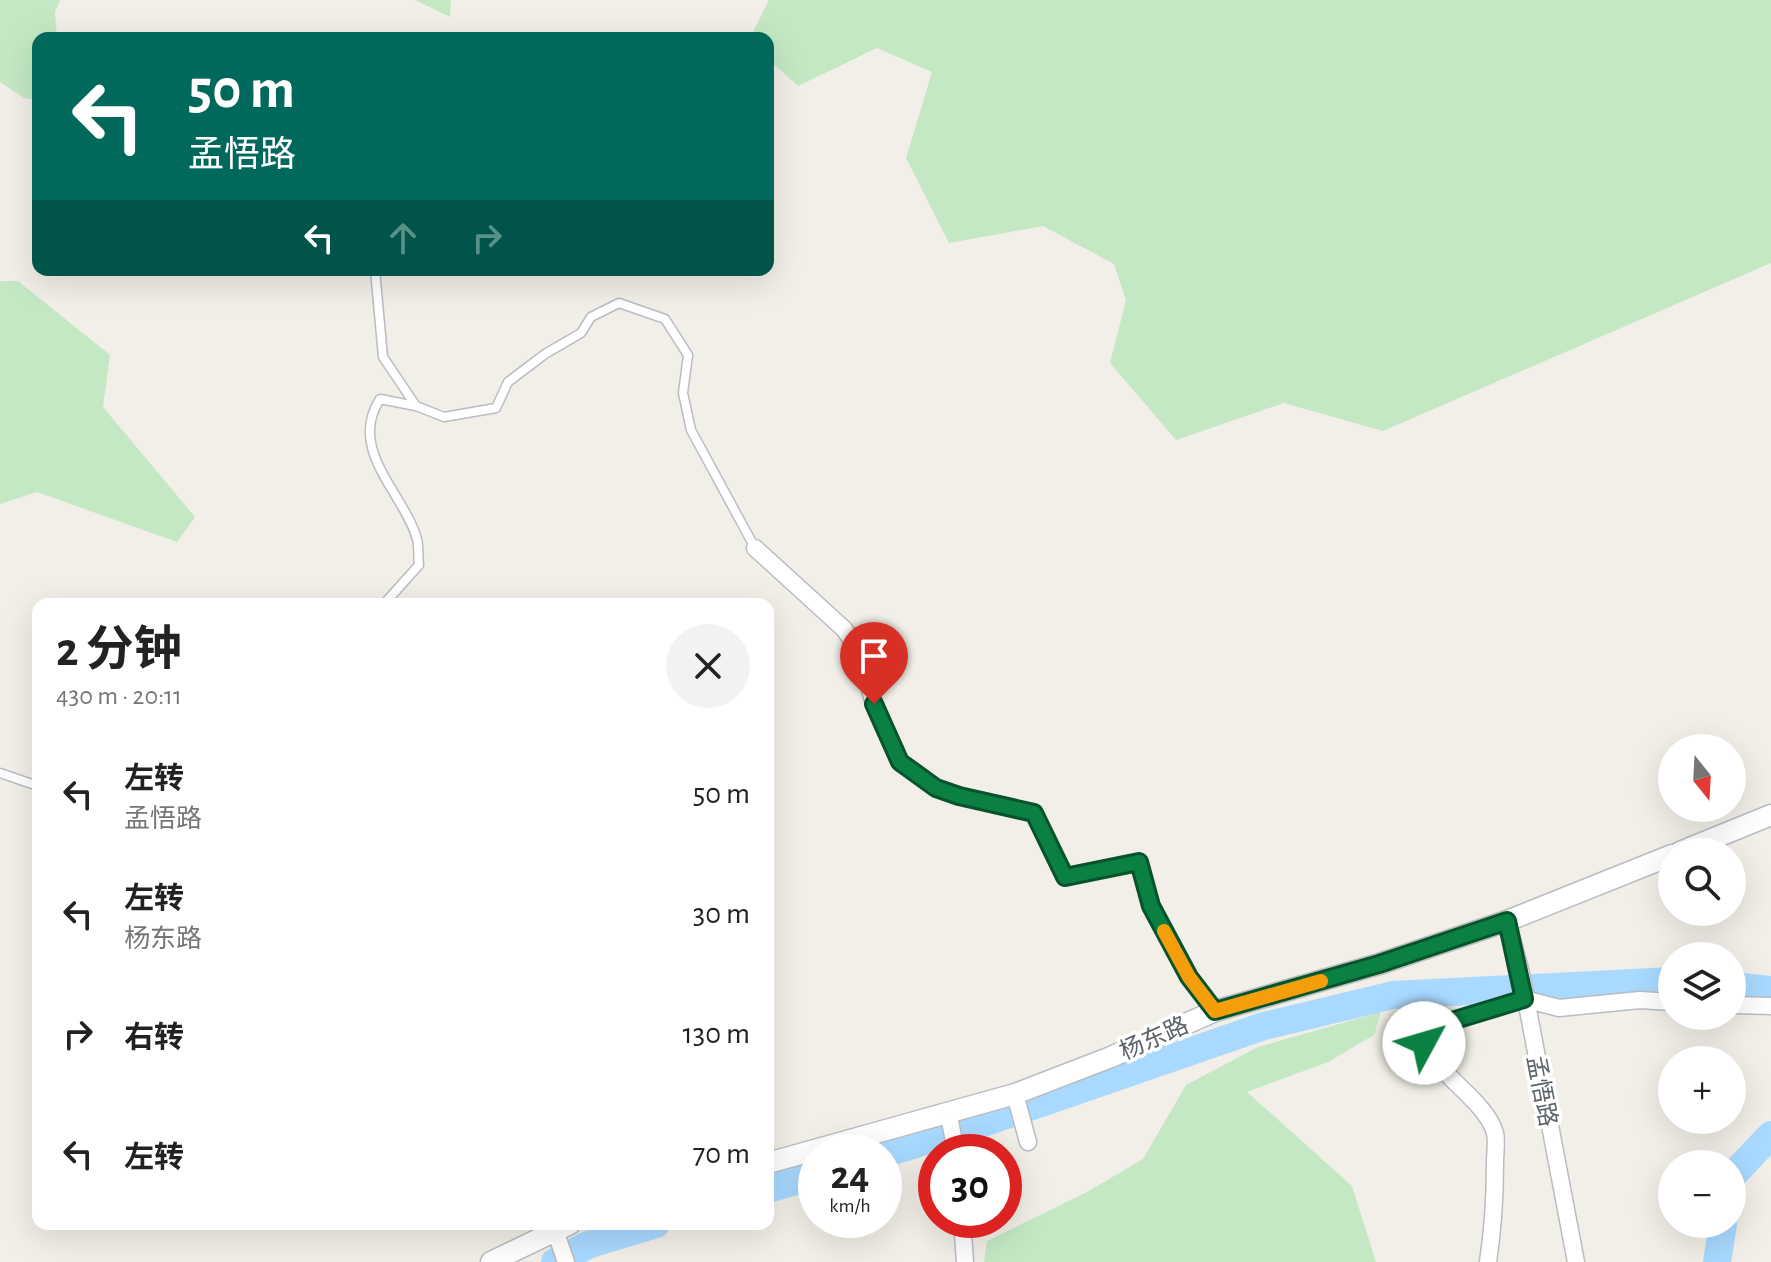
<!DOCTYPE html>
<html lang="zh">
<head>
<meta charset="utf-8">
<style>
  body { margin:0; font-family:"Alegreya Sans","Noto Sans SC",sans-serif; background:#f2f2f2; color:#222; height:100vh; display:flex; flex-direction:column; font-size:30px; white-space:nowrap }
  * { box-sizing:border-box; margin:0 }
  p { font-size:26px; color:#767676 }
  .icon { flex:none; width:44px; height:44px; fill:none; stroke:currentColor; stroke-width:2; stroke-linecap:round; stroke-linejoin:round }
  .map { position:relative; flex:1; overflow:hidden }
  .drawer { position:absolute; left:32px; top:598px; width:742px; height:632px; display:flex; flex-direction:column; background:#fff; border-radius:16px; box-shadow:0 8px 32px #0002 }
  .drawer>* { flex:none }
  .guide { position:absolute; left:32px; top:32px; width:742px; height:244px; border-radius:16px; box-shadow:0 8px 32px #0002; background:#00695c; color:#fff; overflow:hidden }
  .needle { width:52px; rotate:162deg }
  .controls { position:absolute; left:1658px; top:734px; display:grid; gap:16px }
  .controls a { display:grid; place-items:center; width:88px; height:88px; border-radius:50%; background:#fff; box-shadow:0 8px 32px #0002; font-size:40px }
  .speed { position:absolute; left:798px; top:1134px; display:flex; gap:16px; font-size:40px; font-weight:700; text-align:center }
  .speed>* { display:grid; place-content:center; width:104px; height:104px; border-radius:50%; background:#fff; box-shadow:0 8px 32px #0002; line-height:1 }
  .speed small { font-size:20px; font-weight:400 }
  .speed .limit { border:12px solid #d22; background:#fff; color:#111 }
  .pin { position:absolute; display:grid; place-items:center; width:68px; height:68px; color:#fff; margin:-82px -34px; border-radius:50% 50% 50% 0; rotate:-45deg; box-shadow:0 0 8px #0007 }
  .pin .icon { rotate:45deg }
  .me { position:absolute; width:88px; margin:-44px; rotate:51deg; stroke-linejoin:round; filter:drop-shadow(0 0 6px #0008) }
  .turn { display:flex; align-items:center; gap:28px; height:168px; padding:0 24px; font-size:36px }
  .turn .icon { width:104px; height:104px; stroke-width:2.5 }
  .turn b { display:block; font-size:56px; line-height:68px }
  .lanes { display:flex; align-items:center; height:76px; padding:0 24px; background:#0003; justify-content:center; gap:40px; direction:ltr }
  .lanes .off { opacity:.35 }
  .round { display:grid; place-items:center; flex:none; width:84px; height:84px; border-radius:42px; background:#f2f2f2 }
  .summary { display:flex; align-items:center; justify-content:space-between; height:136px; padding:0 24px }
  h1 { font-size:48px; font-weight:700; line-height:60px }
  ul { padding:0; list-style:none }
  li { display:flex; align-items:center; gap:24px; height:120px; padding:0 24px }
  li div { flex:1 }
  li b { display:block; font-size:30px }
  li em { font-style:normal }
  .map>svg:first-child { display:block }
  .green { fill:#c4e8c4 }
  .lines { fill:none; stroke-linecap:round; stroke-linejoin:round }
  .river { stroke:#a9d9ff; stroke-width:28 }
  .service-casing { stroke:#b9bdc1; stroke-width:11 }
  .minor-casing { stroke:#b9bdc1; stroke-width:19 }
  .tertiary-casing { stroke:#b9bdc1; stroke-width:23 }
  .service { stroke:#fff; stroke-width:8 }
  .minor { stroke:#fff; stroke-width:16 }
  .tertiary { stroke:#fff; stroke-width:20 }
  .route-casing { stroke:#07532c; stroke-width:20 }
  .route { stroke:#0b8043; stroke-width:14 }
  .slow { stroke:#f59e0b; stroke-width:14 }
  .labels { text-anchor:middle; stroke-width:7; stroke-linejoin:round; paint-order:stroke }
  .street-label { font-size:24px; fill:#5e6368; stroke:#fff }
</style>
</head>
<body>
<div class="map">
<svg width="1771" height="1262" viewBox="0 0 1771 1262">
  <rect width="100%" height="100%" fill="#f1efe7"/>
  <!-- green -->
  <g class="green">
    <polygon points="0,0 60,0 55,12 57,38 38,38 38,100 24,98 0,82"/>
    <polygon points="415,0 451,0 450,17"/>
    <polygon points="769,0 1771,0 1771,263 1383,431 1284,403 1176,440 1110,363 1126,300 1114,264 1043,226 949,243 906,158 932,72 877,48 798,86 768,59 768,38 750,38"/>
    <polygon points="0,281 18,281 110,355 103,407 195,517 177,542 37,492 0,504"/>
    <polygon points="1381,1012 1374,1035 1328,1062 1247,1092 1352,1186 1376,1262 984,1262 987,1241 1087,1192 1143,1159 1186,1085 1258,1047"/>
  </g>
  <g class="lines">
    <!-- river -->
    <g class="river">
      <polyline points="1732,986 1771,990"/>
      <polyline points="884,1154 980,1124 1264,1026 1393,995 1672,981"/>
      <polyline points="1732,1176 1771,1135"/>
      <polyline points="768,1189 816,1175"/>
      <polyline points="555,1262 590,1244 656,1224"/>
      <polyline points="1717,1262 1723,1224"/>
    </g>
    <!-- service casing -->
    <g class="service-casing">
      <g id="service">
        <polyline points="375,270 383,357 416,406 444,417 496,408 508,382 545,354 581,333 591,317 619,303 665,319 688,355 683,393 691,430 755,548"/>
        <path d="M384 604 419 565C418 557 419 547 417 539 404 493 347 450 380 399L416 406"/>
        <polyline points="0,773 38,786"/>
      </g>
    </g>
    <!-- minor casing -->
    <g class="minor-casing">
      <g id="minor">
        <polyline points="755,548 844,629 860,652 874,704 900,762 936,788 959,796 1034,813 1065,877 1139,862 1151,906 1189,977 1215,1011"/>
        <polyline points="1507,921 1521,973 1576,1262"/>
        <polyline points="1732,1005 1771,1006"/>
        <polyline points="1015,1094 1028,1142"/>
        <polyline points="946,1113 950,1121 956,1152"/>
        <polyline points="962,1220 965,1262"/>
        <polyline points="555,1230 566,1262"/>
        <path d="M1488 1262C1493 1229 1495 1197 1495 1163 1495 1154 1497 1141 1495 1133 1485 1097 1426 1070 1424 1034L1432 1027 1524 999 1559 1008 1640 1000 1672 1002"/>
      </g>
    </g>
    <!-- tertiary casing -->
    <g class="tertiary-casing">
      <g id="tertiary">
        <polyline points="1680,852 1771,815"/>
        <polyline points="768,1163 1015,1094 1111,1057 1215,1011 1379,964 1507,921 1672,855"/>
        <polyline points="491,1262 570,1224"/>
      </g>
    </g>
    <!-- service -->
    <use href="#service" class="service"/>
    <!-- minor -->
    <use href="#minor" class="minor"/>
    <!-- tertiary -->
    <use href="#tertiary" class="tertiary"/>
  </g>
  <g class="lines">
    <!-- route casing -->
    <g class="route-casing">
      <polyline id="route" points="874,704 900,762 936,788 959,796 1034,813 1065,877 1139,862 1151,906 1189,977 1215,1011 1379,964 1507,921 1524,999 1432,1027 1424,1034 1424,1043"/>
    </g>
    <!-- route -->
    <use href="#route" class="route"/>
    <!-- slow -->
    <polyline class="slow" points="1164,931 1189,977 1215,1011 1321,981"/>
  </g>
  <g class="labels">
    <!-- street labels -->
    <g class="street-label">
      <text transform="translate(1154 1038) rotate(-24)" y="8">杨东路</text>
      <text transform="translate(1542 1091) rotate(79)" y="8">孟悟路</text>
    </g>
  </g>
</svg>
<div class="controls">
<a><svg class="needle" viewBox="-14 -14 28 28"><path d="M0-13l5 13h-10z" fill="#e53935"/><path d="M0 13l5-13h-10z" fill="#767676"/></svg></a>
<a><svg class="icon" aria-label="search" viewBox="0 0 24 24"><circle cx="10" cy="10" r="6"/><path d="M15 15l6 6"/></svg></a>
<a><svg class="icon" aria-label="layers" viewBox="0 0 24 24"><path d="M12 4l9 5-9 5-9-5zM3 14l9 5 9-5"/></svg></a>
<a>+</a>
<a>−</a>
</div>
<div class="speed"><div>24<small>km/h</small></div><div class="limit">30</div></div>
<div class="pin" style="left:874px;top:704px;background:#d93025"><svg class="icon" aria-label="arrive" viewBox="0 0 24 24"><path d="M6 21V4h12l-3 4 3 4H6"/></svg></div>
<svg class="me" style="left:1424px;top:1043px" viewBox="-20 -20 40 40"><circle r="19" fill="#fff"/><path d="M0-13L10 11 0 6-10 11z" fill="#0b8043"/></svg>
<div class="guide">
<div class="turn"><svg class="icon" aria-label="left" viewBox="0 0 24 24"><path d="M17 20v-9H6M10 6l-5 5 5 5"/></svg><div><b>50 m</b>孟悟路</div></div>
<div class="lanes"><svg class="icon" aria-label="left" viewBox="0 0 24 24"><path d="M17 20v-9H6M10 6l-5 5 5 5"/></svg><svg class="icon off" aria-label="ahead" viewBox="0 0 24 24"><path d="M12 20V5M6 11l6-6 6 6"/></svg><svg class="icon off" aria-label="right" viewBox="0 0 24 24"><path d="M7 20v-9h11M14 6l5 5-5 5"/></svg></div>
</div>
<section class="drawer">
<div class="summary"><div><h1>2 分钟</h1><p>430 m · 20:11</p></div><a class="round"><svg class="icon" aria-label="close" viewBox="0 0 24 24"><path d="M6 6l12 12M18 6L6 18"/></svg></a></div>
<ul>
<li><svg class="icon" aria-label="left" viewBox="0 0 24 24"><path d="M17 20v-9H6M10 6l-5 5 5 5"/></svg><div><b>左转</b><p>孟悟路</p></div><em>50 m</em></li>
<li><svg class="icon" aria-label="left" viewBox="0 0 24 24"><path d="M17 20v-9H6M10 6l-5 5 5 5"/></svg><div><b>左转</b><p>杨东路</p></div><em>30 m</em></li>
<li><svg class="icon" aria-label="right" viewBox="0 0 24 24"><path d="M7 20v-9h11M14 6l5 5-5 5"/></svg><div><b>右转</b></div><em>130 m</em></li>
<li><svg class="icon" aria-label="left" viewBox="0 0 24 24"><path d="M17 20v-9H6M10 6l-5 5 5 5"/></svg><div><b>左转</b></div><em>70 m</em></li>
</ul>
</section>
</div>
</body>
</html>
